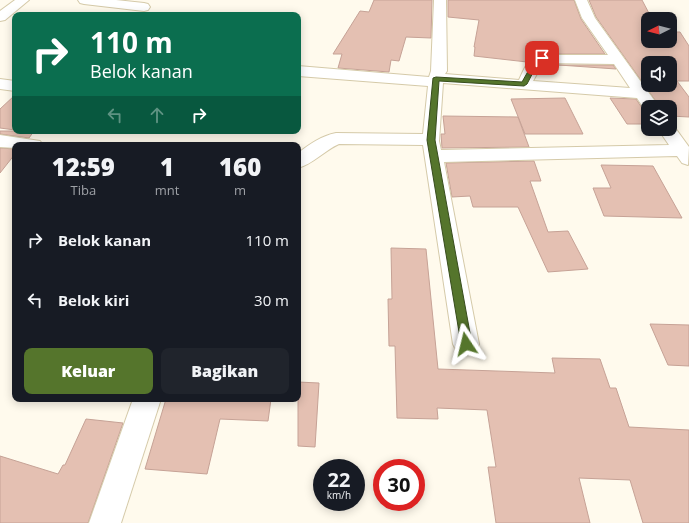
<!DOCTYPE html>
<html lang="id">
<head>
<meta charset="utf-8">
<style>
  body { margin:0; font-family:"Open Sans",sans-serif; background:#20242c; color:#f1f3f6; height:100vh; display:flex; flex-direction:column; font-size:15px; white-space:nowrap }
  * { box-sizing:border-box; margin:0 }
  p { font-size:13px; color:#9ea1a6 }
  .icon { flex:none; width:22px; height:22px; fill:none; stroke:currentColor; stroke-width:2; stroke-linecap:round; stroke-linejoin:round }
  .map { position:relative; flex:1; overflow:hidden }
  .sheet { position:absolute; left:12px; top:142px; width:289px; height:260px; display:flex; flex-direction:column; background:#171b24; border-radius:8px; box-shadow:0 2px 10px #0003 }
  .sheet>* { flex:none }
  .top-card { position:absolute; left:12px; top:12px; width:289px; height:122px; border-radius:8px; box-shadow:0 2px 10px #0003; background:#0b6e4f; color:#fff; overflow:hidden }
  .needle { width:26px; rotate:264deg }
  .tools { position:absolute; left:641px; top:12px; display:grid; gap:8px }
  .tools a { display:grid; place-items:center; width:36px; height:36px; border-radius:8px; background:#171b24; box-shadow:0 2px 10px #0003; font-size:20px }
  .speed { position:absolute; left:313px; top:459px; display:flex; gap:8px; font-size:20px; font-weight:700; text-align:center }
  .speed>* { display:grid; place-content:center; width:52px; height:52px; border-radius:50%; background:#171b24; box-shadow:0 2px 10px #0003; line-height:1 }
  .speed small { font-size:10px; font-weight:400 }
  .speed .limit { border:6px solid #d22; background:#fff; color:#111 }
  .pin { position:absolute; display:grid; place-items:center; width:34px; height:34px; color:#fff; margin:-17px; border-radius:8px; box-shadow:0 2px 6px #0006 }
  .me { position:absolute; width:44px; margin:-22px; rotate:350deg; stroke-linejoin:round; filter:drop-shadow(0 0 3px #0008) }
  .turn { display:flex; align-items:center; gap:14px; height:84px; padding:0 12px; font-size:18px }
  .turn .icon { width:52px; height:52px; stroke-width:2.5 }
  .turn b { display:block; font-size:28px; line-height:34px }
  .lanes { display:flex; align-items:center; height:38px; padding:0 12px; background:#0003; justify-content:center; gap:20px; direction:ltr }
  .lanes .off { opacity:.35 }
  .eta { display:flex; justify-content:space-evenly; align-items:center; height:68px; text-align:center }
  .eta b { font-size:24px; font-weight:800; line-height:28px }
  .action { display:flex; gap:8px; margin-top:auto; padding:8px 12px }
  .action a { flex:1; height:46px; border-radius:8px; background:#55752c; color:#fff; font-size:16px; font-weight:800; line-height:46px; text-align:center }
  .action a+a { background:#20242c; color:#f1f3f6 }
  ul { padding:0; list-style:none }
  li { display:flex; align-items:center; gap:12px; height:60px; padding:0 12px }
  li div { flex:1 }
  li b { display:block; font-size:15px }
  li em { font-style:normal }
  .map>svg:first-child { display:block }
  .building { fill:#e4c0b2; stroke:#c6a296; fill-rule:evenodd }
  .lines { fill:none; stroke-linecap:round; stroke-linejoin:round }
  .minor-casing { stroke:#d5caa9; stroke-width:2 }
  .minor { fill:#fff; fill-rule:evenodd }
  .route { fill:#55752c; stroke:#374c1d }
</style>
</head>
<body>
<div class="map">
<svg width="689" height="523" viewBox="0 0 689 523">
  <rect width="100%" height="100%" fill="#fffaed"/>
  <!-- building -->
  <g class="building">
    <polygon points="374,0 432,0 431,38 406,37 399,61 391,60 389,72 338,68 342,54 333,54 360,11 369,12"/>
    <polygon points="448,0 574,0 581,19 605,54 540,54 532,57 527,62 474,56 475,47 474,47 479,20 448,17"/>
    <path d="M589 0H642L652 19H648V41H670V32H680L689 46V81H677L689 97V117L670 116V107H660L596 17ZM648 63H670V85H648Z"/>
    <polygon points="559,65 613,65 616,69"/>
    <polygon points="15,95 15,130 0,128 0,109"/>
    <polygon points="565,98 583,134 525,134 511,99"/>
    <polygon points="610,98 636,99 644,111 648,112 648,124 627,124"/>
    <polygon points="443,116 518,117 529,147 442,148 441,134 445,134"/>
    <polygon points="0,131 34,131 29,138 0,134"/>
    <polygon points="0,148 15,149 15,154 0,173"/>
    <polygon points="534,161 541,181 530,181 548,232 568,231 588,269 548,272 518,207 473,207 470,196 452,197 446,163"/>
    <polygon points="601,165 653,166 682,218 604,216 593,188 611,188"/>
    <polygon points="391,248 426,249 438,369 555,373 552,358 600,359 610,388 616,388 629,427 689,430 689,523 643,523 630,480 579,478 590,523 496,523 488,467 496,467 487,410 437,408 438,419 397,418 395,346 389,346 388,299 392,299"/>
    <polygon points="650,324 689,325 689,366 668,365"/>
    <polygon points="298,382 319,383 315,447 298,446"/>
    <polygon points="166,399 271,399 268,421 220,419 207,474 145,469"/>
    <polygon points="86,419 123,423 88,523 0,523 0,456 58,474 63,465 65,465"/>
  </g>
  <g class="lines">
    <!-- minor casing -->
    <g class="minor-casing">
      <g id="minor">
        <polygon points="15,0 29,0 5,20 0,21 0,11"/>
        <polygon points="78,0 116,0 144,3 148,4 150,7 148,10 144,11 84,4 80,3"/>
        <path d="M434 0H446L447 71 445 74 519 80C524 69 528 58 540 55H608L582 18 575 0H587L595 18 659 107H648V111L645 110 637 98 443 83 439 141 441 150 669 145 658 129H670V124L673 125 689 147 688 165 682 163 677 156 444 162 479 344 475 352 466 355 457 352 453 344 423 145 339 144C325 150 313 164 298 168V153C310 144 321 136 336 133L423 134 428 86 298 76V66L429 77 431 71ZM543 63 614 64 630 88 533 81Z"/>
        <polygon points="0,79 15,81 15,91 0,89"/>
        <polygon points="0,135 40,141 43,145 15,145 15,148 0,147"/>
        <polygon points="133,399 161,399 121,523 89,523"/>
      </g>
    </g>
    <!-- minor -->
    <use href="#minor" class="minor"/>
  </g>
  <!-- route -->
  <polygon class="route" points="542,57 545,58 539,61 527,84 524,86 439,81 435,140 472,344 470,348 466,349 463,348 461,344 427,140 433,78 436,77 522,82 535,59"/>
</svg>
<div class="tools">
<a><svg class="needle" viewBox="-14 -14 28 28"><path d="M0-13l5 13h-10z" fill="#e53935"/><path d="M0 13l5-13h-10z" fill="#9ea1a6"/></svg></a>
<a><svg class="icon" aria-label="sound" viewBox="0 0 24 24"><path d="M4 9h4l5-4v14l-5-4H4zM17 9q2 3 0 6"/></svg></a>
<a><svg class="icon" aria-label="layers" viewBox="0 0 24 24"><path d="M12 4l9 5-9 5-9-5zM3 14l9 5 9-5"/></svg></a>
</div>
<div class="speed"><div>22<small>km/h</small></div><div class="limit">30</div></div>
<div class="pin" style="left:542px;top:58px;background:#d93025"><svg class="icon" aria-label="arrive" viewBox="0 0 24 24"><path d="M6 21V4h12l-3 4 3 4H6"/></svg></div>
<svg class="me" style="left:466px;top:344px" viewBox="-20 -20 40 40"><path d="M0-17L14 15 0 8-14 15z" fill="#55752c" stroke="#fff" stroke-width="4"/></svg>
<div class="top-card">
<div class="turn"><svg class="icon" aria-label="right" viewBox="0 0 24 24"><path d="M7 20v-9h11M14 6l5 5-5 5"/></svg><div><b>110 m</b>Belok kanan</div></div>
<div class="lanes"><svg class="icon off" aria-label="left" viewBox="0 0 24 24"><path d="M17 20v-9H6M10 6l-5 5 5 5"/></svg><svg class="icon off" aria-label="ahead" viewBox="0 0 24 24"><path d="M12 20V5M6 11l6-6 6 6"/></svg><svg class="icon" aria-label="right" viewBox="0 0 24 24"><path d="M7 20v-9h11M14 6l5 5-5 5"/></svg></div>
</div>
<section class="sheet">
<div class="eta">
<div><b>12:59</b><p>Tiba</p></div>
<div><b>1</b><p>mnt</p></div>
<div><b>160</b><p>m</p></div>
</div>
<ul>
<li><svg class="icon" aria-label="right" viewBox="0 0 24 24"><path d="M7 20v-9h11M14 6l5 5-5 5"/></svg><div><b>Belok kanan</b></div><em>110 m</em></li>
<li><svg class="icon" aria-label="left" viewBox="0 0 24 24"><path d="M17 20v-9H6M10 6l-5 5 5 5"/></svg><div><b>Belok kiri</b></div><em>30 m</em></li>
</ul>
<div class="action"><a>Keluar</a><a>Bagikan</a></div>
</section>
</div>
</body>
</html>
